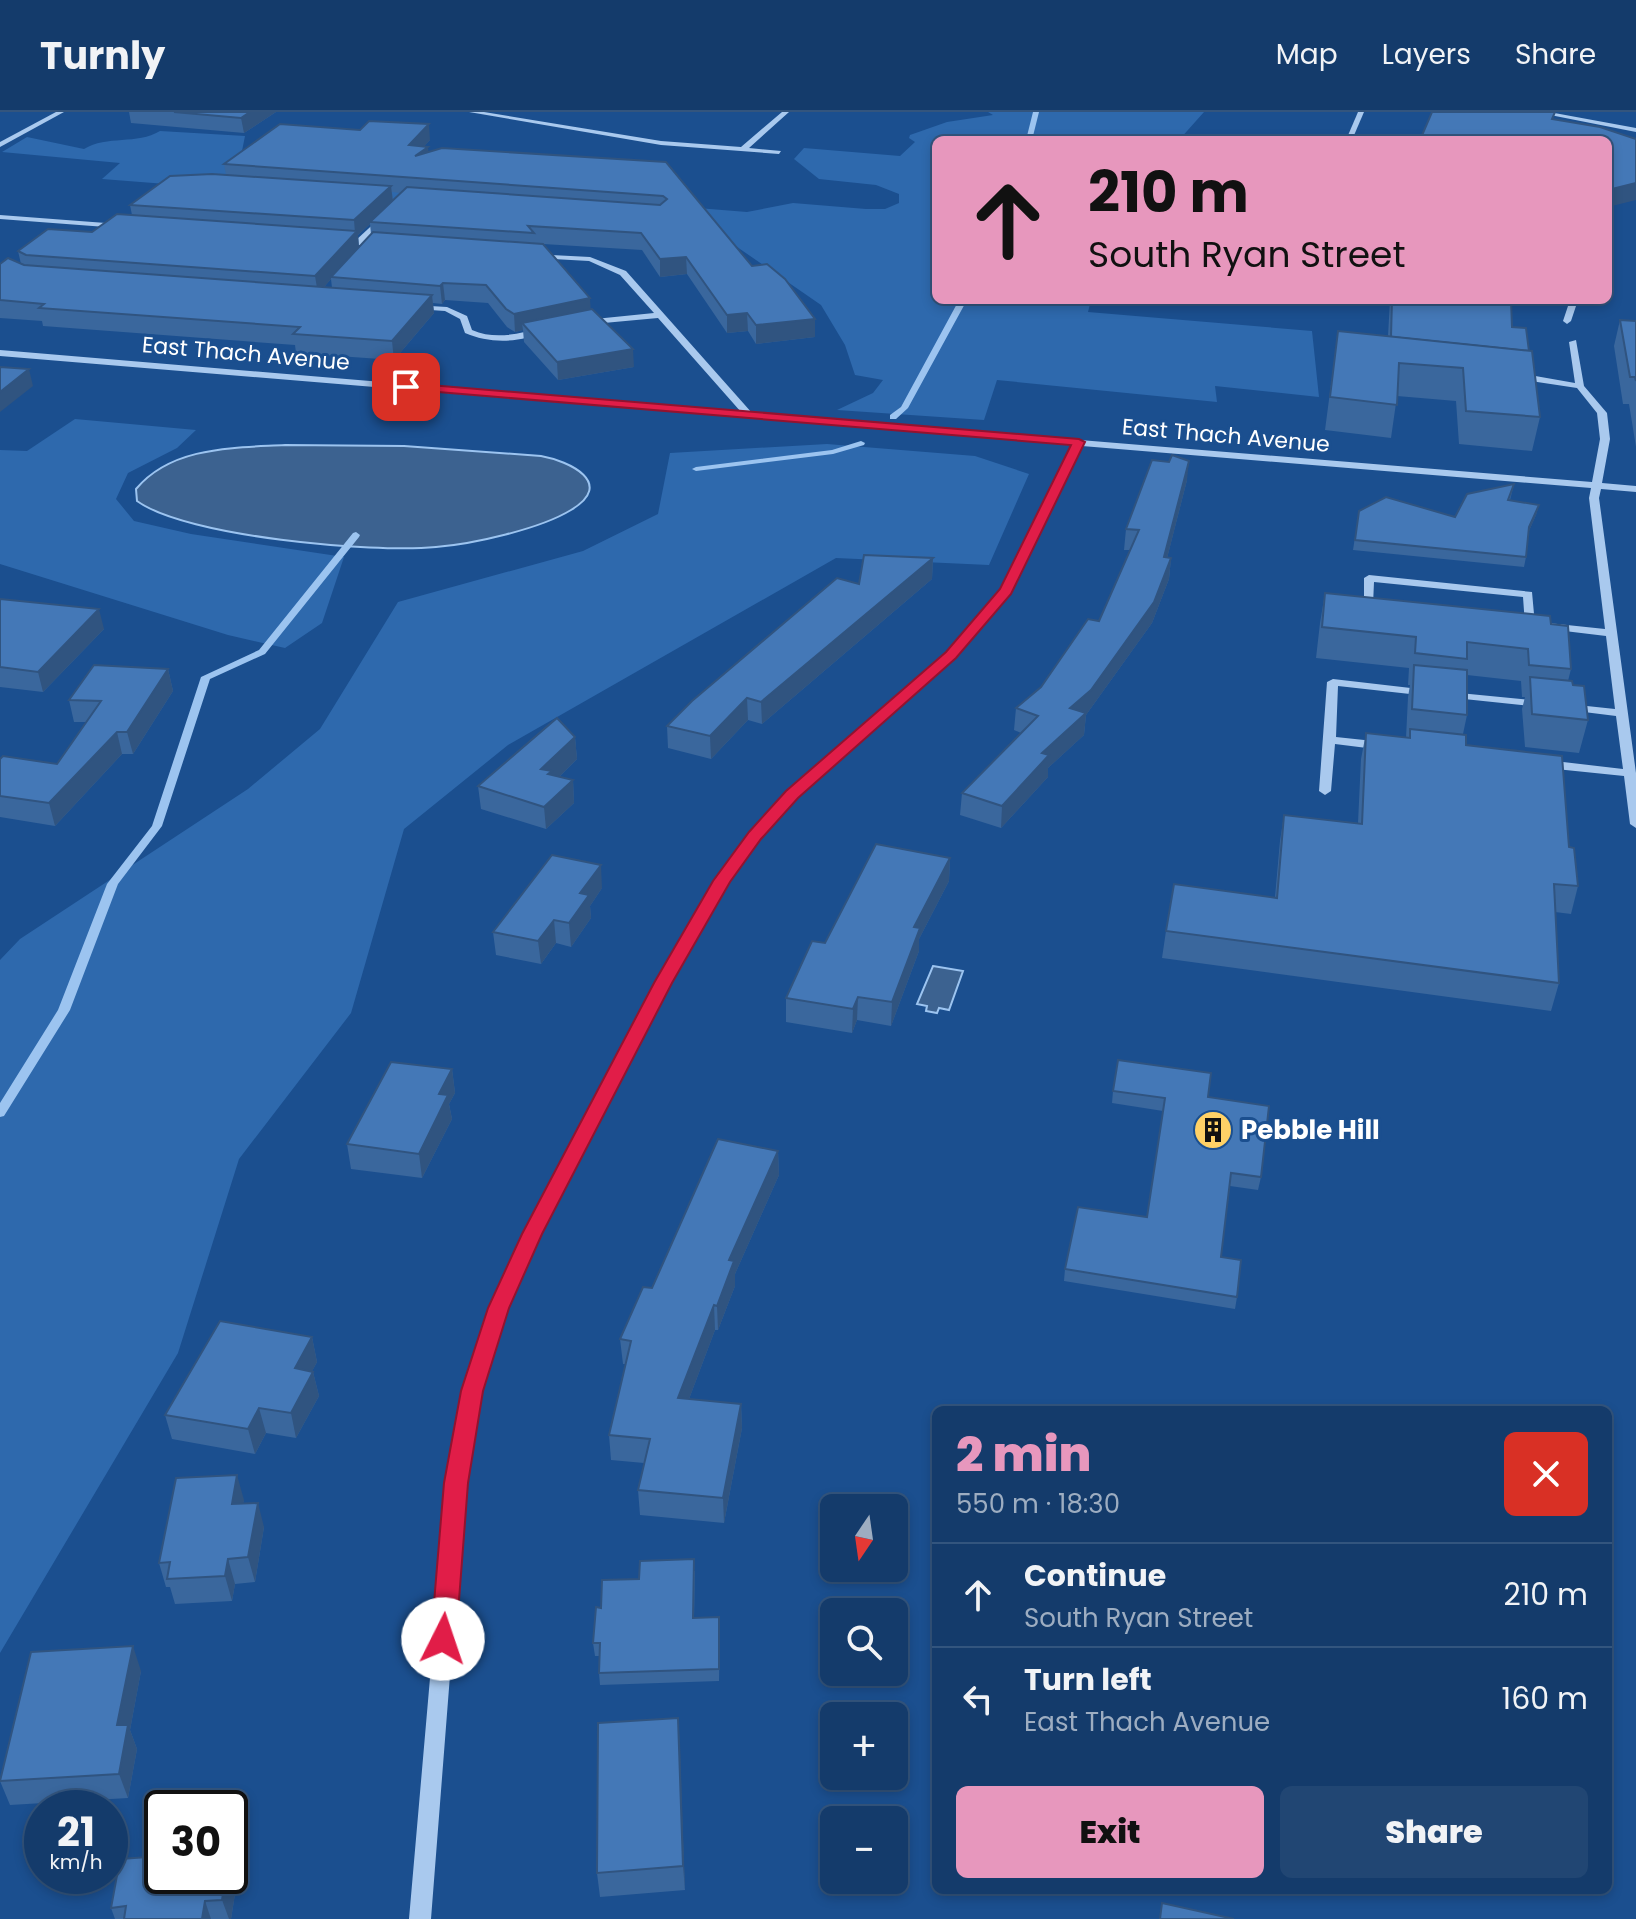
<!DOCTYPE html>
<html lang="en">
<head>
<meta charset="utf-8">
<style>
  body { margin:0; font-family:Poppins,sans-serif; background:#214673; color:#f1f3f6; height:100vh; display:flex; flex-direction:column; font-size:30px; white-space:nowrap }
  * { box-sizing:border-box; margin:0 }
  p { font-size:26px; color:#9dadc1 }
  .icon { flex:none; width:44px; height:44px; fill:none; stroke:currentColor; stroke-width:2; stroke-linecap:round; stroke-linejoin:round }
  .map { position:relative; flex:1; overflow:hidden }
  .sheet { position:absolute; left:932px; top:1294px; width:680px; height:488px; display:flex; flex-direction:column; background:#143b6b; border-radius:12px; box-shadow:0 4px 12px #0003,0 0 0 2px #33557e }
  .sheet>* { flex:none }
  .guide { position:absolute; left:932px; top:24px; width:680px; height:168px; border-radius:12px; box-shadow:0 4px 12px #0003,0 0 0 2px #33557e; background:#e797bd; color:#111; overflow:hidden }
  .needle { width:52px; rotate:193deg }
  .buttons { position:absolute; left:820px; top:1382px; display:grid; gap:16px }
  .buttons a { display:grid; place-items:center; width:88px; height:88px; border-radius:12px; background:#143b6b; box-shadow:0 4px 12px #0003,0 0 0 2px #33557e; font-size:40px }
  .speed { position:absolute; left:24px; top:1678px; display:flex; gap:16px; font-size:40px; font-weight:700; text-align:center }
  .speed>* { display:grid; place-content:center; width:104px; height:104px; border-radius:50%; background:#143b6b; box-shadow:0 4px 12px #0003,0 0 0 2px #33557e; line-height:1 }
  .speed small { font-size:20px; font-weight:400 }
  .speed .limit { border:4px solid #111; border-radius:12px; background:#fff; color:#111 }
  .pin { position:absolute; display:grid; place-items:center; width:68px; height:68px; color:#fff; margin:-34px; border-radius:16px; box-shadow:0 4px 12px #0006 }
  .me { position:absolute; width:88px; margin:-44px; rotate:4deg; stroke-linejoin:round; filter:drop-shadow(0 0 6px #0008) }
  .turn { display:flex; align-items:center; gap:28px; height:168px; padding:0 24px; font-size:36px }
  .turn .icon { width:104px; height:104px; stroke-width:2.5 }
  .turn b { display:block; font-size:56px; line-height:68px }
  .round { display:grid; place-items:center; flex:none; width:84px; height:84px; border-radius:12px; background:#214673 }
  .summary { display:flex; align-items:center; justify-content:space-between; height:136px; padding:0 24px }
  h1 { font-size:48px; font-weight:800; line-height:60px; color:#e797bd }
  .button { display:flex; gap:16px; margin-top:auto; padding:16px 24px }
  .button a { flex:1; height:92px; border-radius:12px; background:#e797bd; color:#111; font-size:32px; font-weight:800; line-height:92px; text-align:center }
  .button a+a { background:#214673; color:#f1f3f6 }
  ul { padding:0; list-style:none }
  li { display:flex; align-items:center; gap:24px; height:104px; padding:0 24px; border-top:2px solid #33557e }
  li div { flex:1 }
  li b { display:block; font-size:30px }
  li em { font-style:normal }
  header { display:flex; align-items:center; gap:48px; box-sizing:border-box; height:112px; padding:0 40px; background:#143b6b; border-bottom:2px solid #33557e }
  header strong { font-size:38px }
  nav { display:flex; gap:44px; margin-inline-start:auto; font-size:28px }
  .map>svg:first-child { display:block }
  .green { fill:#2e69ad }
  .water { fill:#3c6290; stroke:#9cc4f0; stroke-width:2 }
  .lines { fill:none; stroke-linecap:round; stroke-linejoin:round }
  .stream { fill:#9cc4f0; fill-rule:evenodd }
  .minor { fill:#a9c9ee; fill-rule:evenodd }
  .wall { fill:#3a679d; fill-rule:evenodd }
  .shaded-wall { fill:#305480 }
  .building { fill:#4478b7; stroke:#305480; stroke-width:2 }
  .route { fill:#e11d48; stroke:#92132f; stroke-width:2 }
  .labels { text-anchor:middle; stroke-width:6; stroke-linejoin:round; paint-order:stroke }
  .far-street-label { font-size:22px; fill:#fff; stroke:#1b4f8f }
  .poi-label { font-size:26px; font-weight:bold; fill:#fff; stroke:#1b4f8f; text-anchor:start }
</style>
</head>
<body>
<header>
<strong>Turnly</strong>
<nav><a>Map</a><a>Layers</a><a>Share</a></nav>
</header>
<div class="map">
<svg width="1636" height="1807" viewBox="0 0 1636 1807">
  <rect width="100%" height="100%" fill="#1b4f8f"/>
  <!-- green -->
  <g class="green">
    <path d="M988 0H1204L1179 28H936V188H1091L1088 200 1312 219 1319 285 1215 274 1217 290 997 268 984 308 837 298 873 281 883 268 855 263 845 233 821 193 727 128 649 110 102 67 120 51 2 40 27 25 84 37C107 23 137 33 160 19L245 24 238 59 747 100 793 91 866 97H885L899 91V82L876 73 819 67 794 47 804 36 900 44 915 30 909 26 910 23 947 10 993 3Z"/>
    <polygon points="75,307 196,318 177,336 128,361 116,387 134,409 191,422 344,445 322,511 285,536 228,523 0,452 0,338 27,339"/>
    <polygon points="827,332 975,344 1029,362 989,453 836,446 508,633 404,717 351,901 239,1047 178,1241 0,1541 0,848 20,827 248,677 320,617 398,490 583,439 658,402 670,341"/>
  </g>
  <!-- water -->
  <g class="water">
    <path d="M285 333 404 334 541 344C569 349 616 371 571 398 540 417 473 432 436 435 372 441 187 425 137 389L136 377C172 334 234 336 285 333Z"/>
    <polygon points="933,854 963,859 949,898 939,896 937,901 926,899 927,894 917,892"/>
  </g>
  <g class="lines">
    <!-- stream -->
    <g class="stream">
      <polygon points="1033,0 1039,0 1032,28 1026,28"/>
      <polygon points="959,188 967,188 908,296 896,307 890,307 890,303 901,295"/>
      <polygon points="861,329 865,331 864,333 833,342 696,359 692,357 696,355 832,338"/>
      <polygon points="356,420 360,423 359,425 265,542 210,567 162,714 118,772 70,898 4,1004 0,1005 0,991 58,898 107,772 152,714 201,565 259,538 353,421"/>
    </g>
    <!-- minor -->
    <g class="minor">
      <polygon points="56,0 64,0 0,35 0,30"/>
      <polygon points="469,0 484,0 661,29 741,35 782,0 789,0 749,36 781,39 779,42 661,33"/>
      <polygon points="1358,0 1364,0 1352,28 1346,28"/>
      <polygon points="1535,0 1549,0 1636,16 1636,20"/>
      <polygon points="0,103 119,112 123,114 119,116 0,107"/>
      <polygon points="381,105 388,107 361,133 355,133 355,129"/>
      <polygon points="532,142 590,145 626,159 752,301 1592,370 1600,327 1597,301 1577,276 1518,267 1514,264 1518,261 1575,271 1569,230 1576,228 1584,274 1607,301 1610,327 1602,371 1636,374 1636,380 1601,377 1599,386 1636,661 1636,716 1630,712 1624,664 1546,656 1540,652 1546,648 1623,657 1616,604 1568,598 1562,595 1568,592 1615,597 1606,524 1548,517 1543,514 1548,511 1605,517 1589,386 1591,376 1082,334 1010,481 955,545 796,685 759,726 728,769 670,871 540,1122 506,1196 481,1279 465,1371 431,1807 409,1807 447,1371 463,1279 490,1196 524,1122 656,871 716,769 751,720 788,679 947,541 1001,478 1073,333 0,244 0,238 741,300 658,206 582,213 582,209 585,208 654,201 620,163 589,149 535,146 531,144"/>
      <polygon points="1570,188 1578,188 1571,209 1567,212 1563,209"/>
      <path d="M413 193 447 195 467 204 472 218C495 228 518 222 541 216L545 219C521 231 490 232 465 221L460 207 445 199 416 197H413Z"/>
      <polygon points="1369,463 1532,480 1535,513 1530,516 1525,513 1523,485 1374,470 1373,493 1382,497 1377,500 1364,498 1364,466"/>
      <polygon points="1333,567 1428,578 1434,581 1428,584 1338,574 1336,625 1383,630 1389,634 1383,638 1335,632 1331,679 1325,683 1319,679 1327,570"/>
      <polygon points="1449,580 1540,589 1546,592 1540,595 1445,585 1445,581"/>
    </g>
  </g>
  <!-- wall -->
  <g class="wall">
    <polygon points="129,0 276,0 244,21 131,11"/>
    <path d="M430 28 424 34 428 40 666 50 752 154 815 225 756 232 748 219 727 221 687 162 660 165 642 138 543 132 590 186V198L634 255 558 268 524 230 523 218 515 220 507 215 488 191 445 188 442 192 433 191 434 201 394 248 296 241 295 233 43 214 42 209 0 206V152H21L18 139 92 120 132 103 130 93 226 63 224 52ZM392 80 400 81 393 88ZM370 112 371 122 359 135 358 123ZM331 167 332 176 324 175Z"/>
    <polygon points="1390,188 1511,188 1512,215 1529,239 1540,305 1532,339 1459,332 1456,289 1397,284 1391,326 1325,318 1338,219 1388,224"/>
    <polygon points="1620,208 1636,209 1636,335 1629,292 1623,292 1614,234"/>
    <polygon points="1187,368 1167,446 1171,446 1169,467 1152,511 1086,603 1084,623 1048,656 1048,665 1001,716 960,703 962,681 1021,621 1014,618 1016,596 1041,575 1099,509 1130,438 1124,438 1126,417"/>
    <polygon points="1514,372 1510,388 1539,393 1536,403 1528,421 1526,445 1524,455 1353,438 1359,399 1455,405"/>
    <polygon points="933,446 932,467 762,612 748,608 711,647 668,636 667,614 859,472"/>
    <polygon points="1325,481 1551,512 1571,557 1568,569 1573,573 1588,608 1579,641 1525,635 1522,597 1525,585 1522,585 1521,569 1467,563 1467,603 1463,622 1466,633 1569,735 1578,774 1571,802 1555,800 1559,871 1551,899 1162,846 1166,819 1275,785 1280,729 1284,703 1358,711 1361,647 1366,621 1406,626 1408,585 1410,573 1408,573 1409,556 1316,546 1320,511"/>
    <polygon points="0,487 104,517 43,580 0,575"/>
    <polygon points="168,557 173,579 133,642 122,642 55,714 0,705 0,647 57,652 87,610 74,610 69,588"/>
    <polygon points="575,625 577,647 559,665 573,668 574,691 546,717 481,697 478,674"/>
    <polygon points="950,746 949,769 919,827 919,839 891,914 857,908 852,921 786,910 786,886 825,831"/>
    <polygon points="602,776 590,794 591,806 571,835 556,831 541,852 496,843 493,820"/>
    <polygon points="452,957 455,981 449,992 452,1007 422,1066 351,1057 347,1032"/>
    <polygon points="1113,979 1208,985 1261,1065 1258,1078 1230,1074 1221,1145 1237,1185 1235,1197 1064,1169 1065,1157 1147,1105 1163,999 1112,991"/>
    <polygon points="778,1039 779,1063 735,1162 735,1174 718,1218 715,1218 689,1287 741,1292 742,1316 724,1411 640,1403 638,1378 644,1351 611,1348 609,1323 626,1252 623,1252 620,1227 652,1176"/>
    <polygon points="312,1225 317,1250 312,1259 313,1260 319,1284 296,1326 266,1321 255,1342 172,1327 165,1303"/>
    <polygon points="244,1388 243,1391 264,1415 255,1470 235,1472 232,1489 175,1492 170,1475 166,1475 159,1451"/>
    <polygon points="695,1459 694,1506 720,1517 719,1569 600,1573 599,1561 599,1544 595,1544 593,1531 601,1496 639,1467"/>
    <polygon points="141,1559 130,1618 137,1637 128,1686 10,1693 0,1669"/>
    <polygon points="678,1606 685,1778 600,1785 597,1761"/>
    <polygon points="238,1763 231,1807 115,1807 111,1796"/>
  </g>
  <!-- shaded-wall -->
  <g class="shaded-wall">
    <polygon points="250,0 276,0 244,21 241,6"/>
    <polygon points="429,12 430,28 411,49 409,33"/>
    <polygon points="428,35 430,50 415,44"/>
    <polygon points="1636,71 1636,88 1608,95 1608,78"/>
    <polygon points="391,74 393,90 370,110 370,112 358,123 359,136 331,165 331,167 318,182 315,164 355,121 354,108"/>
    <polygon points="686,145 687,162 660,165 660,147"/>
    <polygon points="443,171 445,188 442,192 440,174"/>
    <polygon points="432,183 434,201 394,248 392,229"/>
    <polygon points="590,186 591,203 522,211 523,218 515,220 514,202"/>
    <polygon points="747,201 748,219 727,221 727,203"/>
    <polygon points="815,207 815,225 756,232 756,213"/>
    <polygon points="633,237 634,255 558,268 557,250"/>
    <polygon points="29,257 33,274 0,300 0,280"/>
    <polygon points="1189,349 1187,368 1162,466 1164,445"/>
    <polygon points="1539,393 1536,403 1526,426 1529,415"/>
    <polygon points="933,446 932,467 762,612 761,590"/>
    <polygon points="1171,446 1169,467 1152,511 1086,603 1084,623 1048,656 1048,665 1001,716 1002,694 1042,641 1070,596"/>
    <polygon points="99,497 104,517 43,580 38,560"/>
    <polygon points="168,557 173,579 133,642 127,620"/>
    <polygon points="747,586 748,608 711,647 710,624"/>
    <polygon points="117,620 122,642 55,714 49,691"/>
    <polygon points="575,625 577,647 553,671 541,657"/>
    <polygon points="573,668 574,691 546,717 544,695"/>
    <polygon points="950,746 949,769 919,827 919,839 891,914 892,890 914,815"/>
    <polygon points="601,753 602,776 590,794 591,806 571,835 569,811 580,781"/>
    <polygon points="554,808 556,831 541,852 538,829"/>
    <polygon points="858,885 857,908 852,921 853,897"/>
    <polygon points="452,957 455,981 449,992 452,1007 422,1066 419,1042 439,982"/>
    <polygon points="778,1039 779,1063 735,1162 735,1174 718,1218 717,1194 729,1148"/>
    <polygon points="714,1193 715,1218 680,1311 678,1286"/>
    <polygon points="312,1225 317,1250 301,1281 295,1256"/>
    <polygon points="313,1260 319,1284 296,1326 291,1301"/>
    <polygon points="741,1292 742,1316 724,1411 723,1386"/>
    <polygon points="259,1296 266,1321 255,1342 248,1317"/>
    <polygon points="237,1363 244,1388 239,1416 232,1392"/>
    <polygon points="258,1391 264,1415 255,1470 248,1445"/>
    <polygon points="228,1447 235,1472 232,1489 225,1464"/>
    <polygon points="133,1534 141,1559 130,1618 137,1637 128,1686 119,1662 117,1613"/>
    <polygon points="678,1606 680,1630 685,1778 683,1754"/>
    <polygon points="230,1740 238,1763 231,1807 229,1807 222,1788 226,1764 230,1764"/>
    <polygon points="205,1789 211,1807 202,1807"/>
  </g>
  <!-- building -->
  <g class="building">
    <polygon points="174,0 250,0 241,6"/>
    <polygon points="1432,0 1555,0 1552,7 1600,15 1636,27 1636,71 1608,78 1608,28 1420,28"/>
    <polygon points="369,9 429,12 409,33 428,35 415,44 442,36 666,50 752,154 767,152 785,167 815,207 756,213 747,201 727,203 686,145 660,147 641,121 528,114 534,121 370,110 407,75 660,93 667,87 663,84 224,52 280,12 360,18"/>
    <polygon points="1219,24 1272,27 1218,28"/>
    <polygon points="212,62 391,74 354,108 130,93 170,64"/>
    <polygon points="117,102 357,119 315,164 26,143 18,139 48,117 92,120"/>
    <polygon points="373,120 543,132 590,186 514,202 506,197 486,173 443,171 440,174 331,165"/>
    <polygon points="8,146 24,153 432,183 392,229 293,222 300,215 39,196 44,192 0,188 0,152"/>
    <polygon points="1392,188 1511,188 1512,215 1526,216 1529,239 1392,225 1391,224"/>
    <polygon points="592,197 633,237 557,250 522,211"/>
    <polygon points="1620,208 1636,209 1636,269 1635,265 1630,265"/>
    <polygon points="1338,219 1532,239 1540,305 1466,299 1463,256 1399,251 1397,293 1330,285"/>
    <polygon points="0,255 29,257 0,280"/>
    <polygon points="1172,343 1189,349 1164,445 1171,446 1154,490 1091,578 1070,596 1086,601 1042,641 1049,643 1002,694 962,681 1038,604 1016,596 1041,575 1088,507 1099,509 1139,418 1126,417 1152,348 1169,350"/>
    <polygon points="1514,372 1508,388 1539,393 1529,415 1526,445 1355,428 1359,399 1386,385 1455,405 1467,382"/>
    <polygon points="864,443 933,446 761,590 747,586 710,624 667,614 692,589 837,466 859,472"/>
    <polygon points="1325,481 1550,504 1551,512 1568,514 1571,557 1529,553 1528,537 1467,530 1467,547 1415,541 1416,525 1322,515"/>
    <polygon points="0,487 99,497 38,560 0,555"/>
    <polygon points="94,553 168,557 127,620 117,620 49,691 0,684 0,647 3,644 57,652 101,589 69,588"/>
    <polygon points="1414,553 1467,558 1467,603 1412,597"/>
    <polygon points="1530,565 1572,569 1573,573 1584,574 1588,608 1532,602"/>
    <polygon points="557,606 575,625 541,657 552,659 548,662 573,668 544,695 478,674"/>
    <polygon points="1410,617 1466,623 1466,633 1562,644 1569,735 1574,736 1578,774 1554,772 1559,871 1166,819 1174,772 1277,786 1284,703 1362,712 1366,621 1410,626"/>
    <polygon points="876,732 950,746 914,815 920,816 892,890 858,885 853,897 786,886 812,829 825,831"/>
    <polygon points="552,743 601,753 580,781 589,783 569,811 554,808 538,829 493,820"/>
    <polygon points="1118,948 1211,961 1208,985 1269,994 1261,1065 1231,1061 1221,1145 1241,1148 1237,1185 1065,1157 1078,1095 1147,1105 1165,986 1113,979"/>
    <polygon points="391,950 452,957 439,982 448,983 419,1042 347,1032"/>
    <polygon points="718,1027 778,1039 729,1148 734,1149 717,1194 714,1193 678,1286 741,1292 723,1386 638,1378 650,1327 609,1323 631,1229 620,1227 643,1175 652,1176"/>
    <polygon points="220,1209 312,1225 295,1256 313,1260 291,1301 259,1296 248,1317 165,1303"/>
    <polygon points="237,1363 232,1392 258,1391 248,1445 228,1447 225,1464 167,1467 170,1450 159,1451 176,1366"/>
    <polygon points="694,1447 693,1506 719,1505 719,1557 599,1561 600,1531 593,1531 596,1495 601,1496 602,1468 639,1467 640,1449"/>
    <polygon points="133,1534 117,1613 128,1613 119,1662 0,1669 31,1540"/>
    <polygon points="678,1606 683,1754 597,1761 598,1611"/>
    <polygon points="162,1744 162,1764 226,1764 222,1788 205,1789 202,1807 124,1807 126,1794 111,1796 120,1747"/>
    <polygon points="1162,1791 1234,1807 1160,1807"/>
  </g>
  <!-- route -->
  <polygon class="route" points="406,271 1079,327 1085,330 1011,482 956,546 798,686 761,727 730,770 672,871 542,1122 509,1196 483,1279 468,1371 456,1527 452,1534 443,1537 435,1534 431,1527 444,1371 461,1279 488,1196 522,1122 654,871 713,769 749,720 786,679 946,540 1000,477 1071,333 402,277 400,275"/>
  <!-- icons -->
  <defs>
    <g id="building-disc" transform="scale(2)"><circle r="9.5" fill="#ffd166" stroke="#1b4f8f"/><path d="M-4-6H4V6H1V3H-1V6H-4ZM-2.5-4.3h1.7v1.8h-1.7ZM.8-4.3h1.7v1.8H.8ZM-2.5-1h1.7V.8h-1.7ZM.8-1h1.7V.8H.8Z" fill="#111"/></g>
  </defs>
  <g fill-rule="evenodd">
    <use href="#building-disc" x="1213" y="1018"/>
  </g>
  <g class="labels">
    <!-- far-street labels -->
    <g class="far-street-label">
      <text transform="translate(246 241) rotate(5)" y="8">East Thach Avenue</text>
      <text transform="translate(1226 323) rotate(5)" y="8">East Thach Avenue</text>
    </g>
    <!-- poi labels -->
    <g class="poi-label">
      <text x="1241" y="1027">Pebble Hill</text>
    </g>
  </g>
</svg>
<div class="buttons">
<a><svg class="needle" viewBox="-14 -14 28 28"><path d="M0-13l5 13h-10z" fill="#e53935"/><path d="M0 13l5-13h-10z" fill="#9dadc1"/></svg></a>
<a><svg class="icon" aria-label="search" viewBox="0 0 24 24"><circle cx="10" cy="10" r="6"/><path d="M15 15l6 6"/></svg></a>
<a>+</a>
<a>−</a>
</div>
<div class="speed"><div>21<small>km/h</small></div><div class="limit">30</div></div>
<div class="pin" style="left:406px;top:275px;background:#d93025"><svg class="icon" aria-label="arrive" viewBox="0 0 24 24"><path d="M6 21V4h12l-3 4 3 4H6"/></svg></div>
<svg class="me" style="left:443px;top:1527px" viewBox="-20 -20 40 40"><circle r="19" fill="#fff"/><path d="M0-13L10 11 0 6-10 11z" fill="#e11d48"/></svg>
<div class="guide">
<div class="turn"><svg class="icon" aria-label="ahead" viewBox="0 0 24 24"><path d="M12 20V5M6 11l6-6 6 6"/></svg><div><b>210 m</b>South Ryan Street</div></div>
</div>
<section class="sheet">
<div class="summary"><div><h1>2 min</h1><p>550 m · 18:30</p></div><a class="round" style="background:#d93025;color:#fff"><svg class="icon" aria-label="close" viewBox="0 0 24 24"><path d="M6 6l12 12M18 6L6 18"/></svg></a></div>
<ul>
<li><svg class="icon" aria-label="ahead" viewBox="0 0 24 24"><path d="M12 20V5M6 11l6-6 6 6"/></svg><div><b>Continue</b><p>South Ryan Street</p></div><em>210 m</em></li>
<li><svg class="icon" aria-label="left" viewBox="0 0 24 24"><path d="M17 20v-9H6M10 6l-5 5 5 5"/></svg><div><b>Turn left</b><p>East Thach Avenue</p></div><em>160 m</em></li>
</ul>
<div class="button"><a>Exit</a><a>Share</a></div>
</section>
</div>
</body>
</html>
